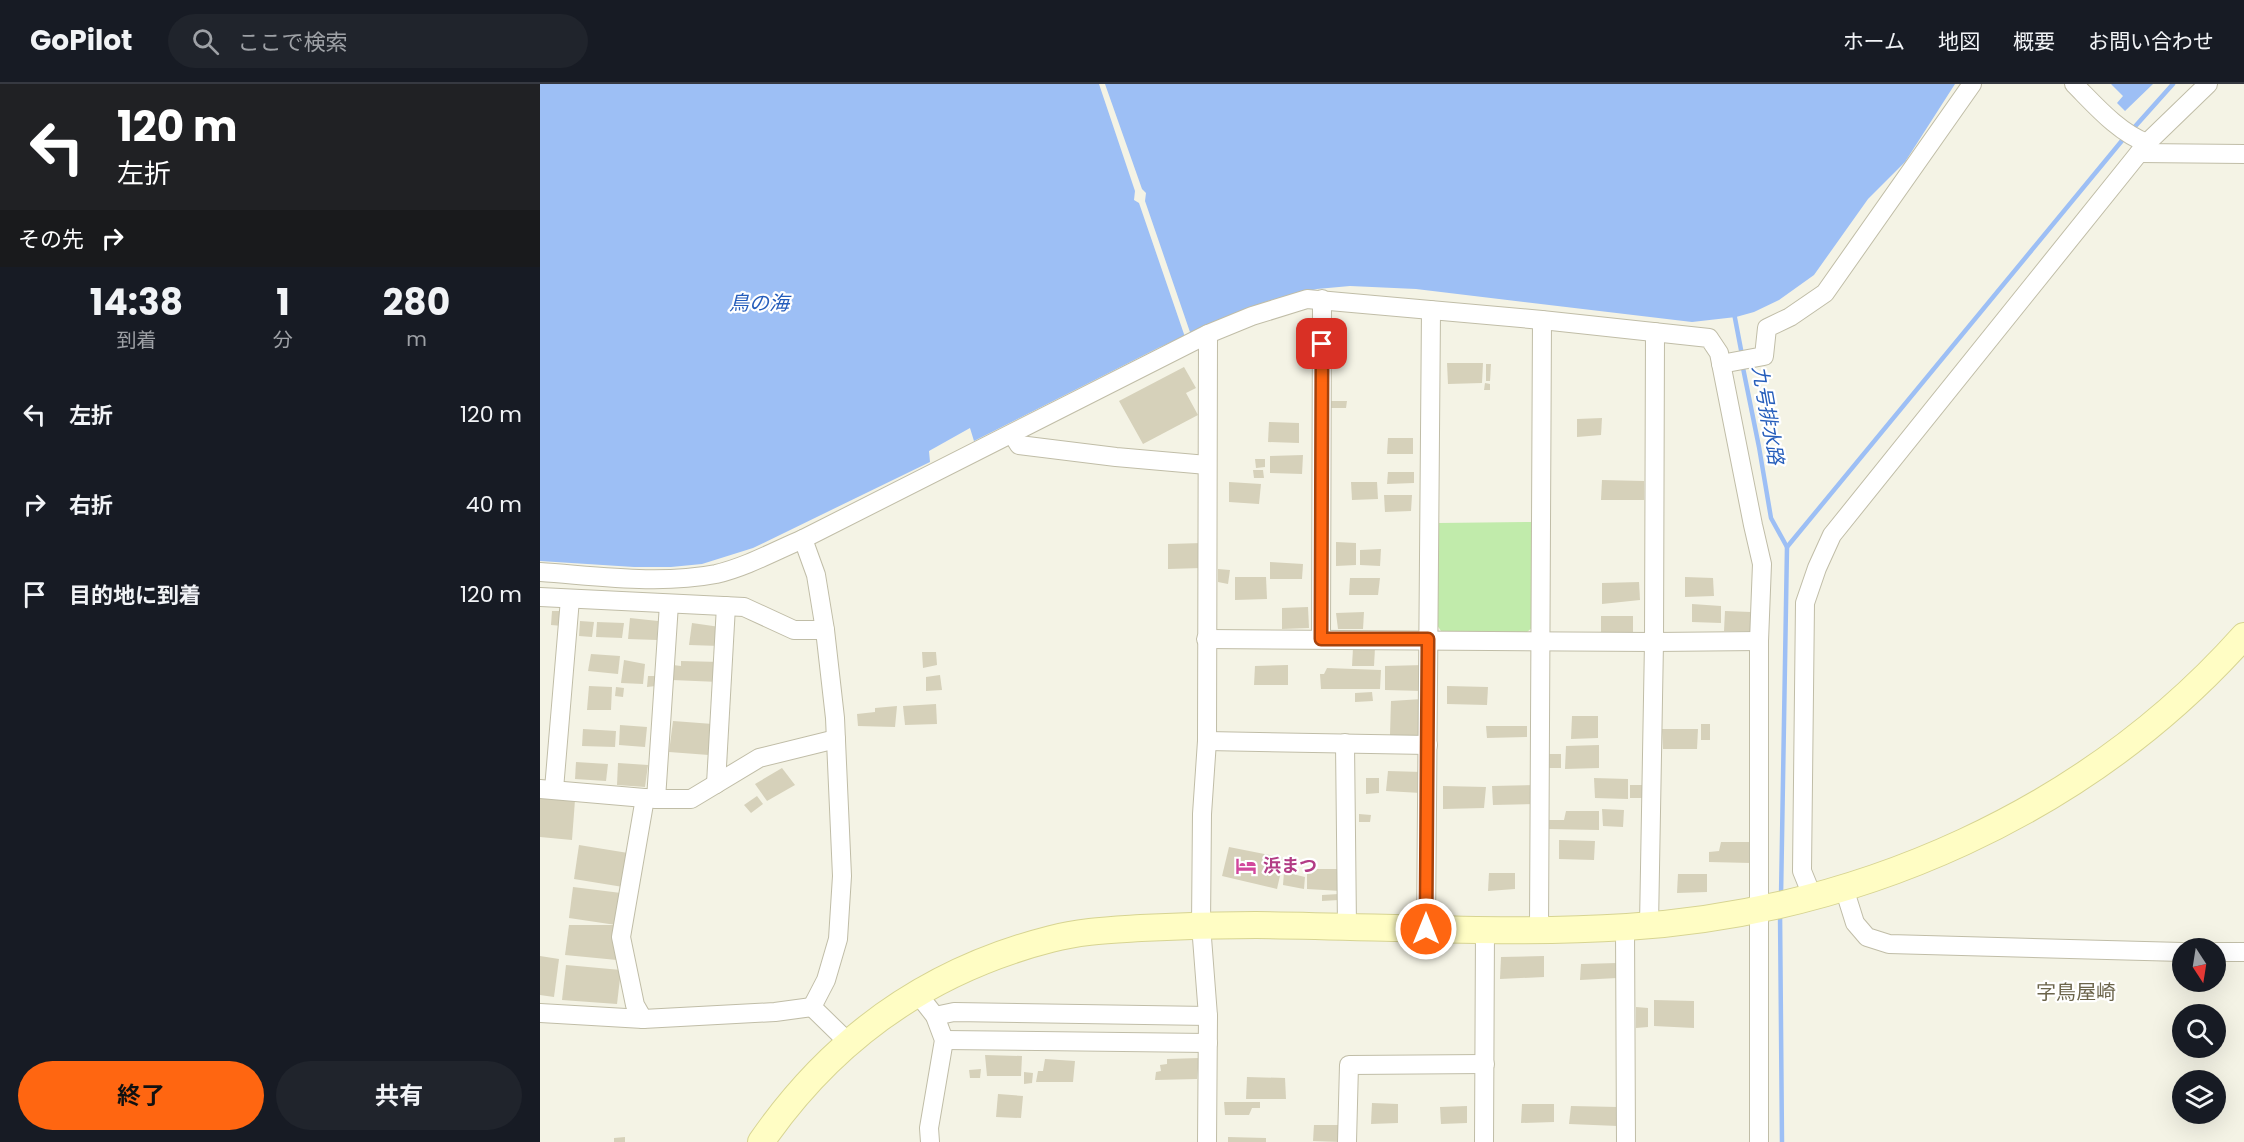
<!DOCTYPE html>
<html lang="ja">
<head>
<meta charset="utf-8">
<style>
  body { margin:0; font-family:Poppins,"Noto Sans JP",sans-serif; background:#20242c; color:#f1f3f6; height:100vh; display:flex; flex-direction:column; font-size:22px; white-space:nowrap }
  * { box-sizing:border-box; margin:0 }
  p { font-size:20px; color:#9ea1a6 }
  .icon { flex:none; width:33px; height:33px; fill:none; stroke:currentColor; stroke-width:2; stroke-linecap:round; stroke-linejoin:round }
  .map { position:relative; flex:1; overflow:hidden }
  .drawer { display:flex; flex-direction:column; background:#171b24; width:540px }
  .drawer>* { flex:none }
  .top-card { background:#202124; color:#fff; overflow:hidden }
  .needle { width:39px; rotate:168deg }
  .tools { position:absolute; left:1632px; top:854px; display:grid; gap:12px }
  .tools a { display:grid; place-items:center; width:54px; height:54px; border-radius:50%; background:#171b24; box-shadow:0 6px 24px #0002; font-size:30px }
  .pin { position:absolute; display:grid; place-items:center; width:51px; height:51px; color:#fff; margin:-26px; border-radius:12px; box-shadow:0 3px 9px #0006 }
  .me { position:absolute; width:66px; margin:-33px; rotate:0deg; stroke-linejoin:round; filter:drop-shadow(0 0 4px #0008) }
  .turn { display:flex; align-items:center; gap:21px; height:126px; padding:0 18px; font-size:27px }
  .turn .icon { width:78px; height:78px; stroke-width:2.5 }
  .turn b { display:block; font-size:42px; line-height:51px }
  .then { display:flex; align-items:center; height:57px; padding:0 18px; background:#0003; gap:12px; font-size:22px }
  .eta { display:flex; justify-content:space-evenly; align-items:center; height:102px; text-align:center }
  .eta b { font-size:36px; font-weight:700; line-height:42px }
  .cta { display:flex; gap:12px; margin-top:auto; padding:12px 18px }
  .cta a { flex:1; height:69px; border-radius:36px; background:#f61; color:#111; font-size:24px; font-weight:700; line-height:69px; text-align:center }
  .cta a+a { background:#20242c; color:#f1f3f6 }
  ul { padding:0; list-style:none }
  li { display:flex; align-items:center; gap:18px; height:90px; padding:0 18px }
  li div { flex:1 }
  li b { display:block; font-size:22px }
  li em { font-style:normal }
  header { display:flex; align-items:center; gap:36px; box-sizing:border-box; height:84px; padding:0 30px; background:#171b24; border-bottom:2px solid #363941 }
  header strong { font-size:28px }
  nav { display:flex; gap:33px; margin-inline-start:auto; font-size:21px }
  .search { width:420px; height:54px; background:#20242c; display:flex; align-items:center; gap:15px; box-sizing:border-box; padding:0 21px; border-radius:33px; color:#9ea1a6; font-size:22px }
  main { display:flex; flex:1; min-height:0 }
  .map>svg:first-child { display:block }
  .green { fill:#c1ebab }
  .water { fill:#9dbff5 }
  .pier { fill:#f4f3e5 }
  .lines { fill:none; stroke-linecap:round; stroke-linejoin:round }
  .stream { stroke:#9dbff5; stroke-width:4.5 }
  .building { fill:#d6d1ba }
  .street-casing { stroke:#c0bda7; stroke-width:20 }
  .secondary-casing { stroke:#d7d492; stroke-width:28 }
  .street { stroke:#fff; stroke-width:18 }
  .secondary { stroke:#fffdc4; stroke-width:26 }
  .route-casing { stroke:#a6420b; stroke-width:15 }
  .route { stroke:#f61; stroke-width:10 }
  .labels { text-anchor:middle; stroke-width:4.5; stroke-linejoin:round; paint-order:stroke }
  .hotel-label { font-size:18px; font-weight:bold; fill:#b23c85; stroke:#fff; text-anchor:start }
  .water-label { font-size:20px; font-style:italic; fill:#255dbb; stroke:#fff }
  .neighbourhood-label { font-size:20px; fill:#6b644b; stroke:#fff }
</style>
</head>
<body>
<header>
<strong>GoPilot</strong>
<div class="search"><svg class="icon" aria-label="search" viewBox="0 0 24 24"><circle cx="10" cy="10" r="6"/><path d="M15 15l6 6"/></svg>ここで検索</div>
<nav><a>ホーム</a><a>地図</a><a>概要</a><a>お問い合わせ</a></nav>
</header>
<main>
<section class="drawer">
<div class="top-card">
<div class="turn"><svg class="icon" aria-label="left" viewBox="0 0 24 24"><path d="M17 20v-9H6M10 6l-5 5 5 5"/></svg><div><b>120 m</b>左折</div></div>
<div class="then">その先<svg class="icon" aria-label="right" viewBox="0 0 24 24"><path d="M7 20v-9h11M14 6l5 5-5 5"/></svg></div>
</div>
<div class="eta">
<div><b>14:38</b><p>到着</p></div>
<div><b>1</b><p>分</p></div>
<div><b>280</b><p>m</p></div>
</div>
<ul>
<li><svg class="icon" aria-label="left" viewBox="0 0 24 24"><path d="M17 20v-9H6M10 6l-5 5 5 5"/></svg><div><b>左折</b></div><em>120 m</em></li>
<li><svg class="icon" aria-label="right" viewBox="0 0 24 24"><path d="M7 20v-9h11M14 6l5 5-5 5"/></svg><div><b>右折</b></div><em>40 m</em></li>
<li><svg class="icon" aria-label="arrive" viewBox="0 0 24 24"><path d="M6 21V4h12l-3 4 3 4H6"/></svg><div><b>目的地に到着</b></div><em>120 m</em></li>
</ul>
<div class="cta"><a>終了</a><a>共有</a></div>
</section>
<div class="map">
<svg width="1704" height="1058" viewBox="0 0 1704 1058">
  <rect width="100%" height="100%" fill="#f4f3e5"/>
  <!-- green -->
  <polygon class="green" points="993,438 993,543 987,548 903,550 897,541 898,439"/>
  <!-- water -->
  <g class="water">
    <polygon points="0,0 1415,0 1365,78 1328,115 1274,191 1239,216 1214,228 1196,233 1152,238 876,205 810,202 777,205 728,217 698,228 618,264 434,357 430,344 389,367 390,378 213,464 162,480 131,483 94,483 0,477"/>
    <polygon points="1571,0 1613,0 1585,27 1577,19 1583,12"/>
  </g>
  <!-- pier -->
  <polygon class="pier" points="559,0 565,0 602,105 606,109 605,117 651,251 645,253 599,119 594,116 595,107"/>
  <g class="lines">
    <!-- stream -->
    <g class="stream">
      <polyline points="1591,47 1633,0"/>
      <polyline points="1194,229 1202,271"/>
      <polyline points="1202,279 1219,363 1231,434 1247,463 1241,813"/>
      <polyline points="1247,463 1585,53"/>
      <polyline points="1240,827 1242,1058"/>
    </g>
  </g>
  <!-- building -->
  <g class="building">
    <polygon points="907,279 943,279 942,299 908,300"/>
    <polygon points="946,280 951,280 950,297 946,297"/>
    <polygon points="644,283 656,304 646,309 658,331 603,360 579,317"/>
    <polygon points="945,299 950,300 950,306 944,306"/>
    <polygon points="788,317 807,317 806,324 789,324"/>
    <polygon points="1062,334 1061,351 1037,353 1037,335"/>
    <polygon points="729,338 759,339 759,359 728,358"/>
    <polygon points="848,354 873,354 873,370 847,370"/>
    <polygon points="763,371 762,390 730,389 730,372"/>
    <polygon points="715,375 725,375 725,383 716,384"/>
    <polygon points="713,386 723,386 724,394 714,394"/>
    <polygon points="848,388 874,388 874,399 847,400"/>
    <polygon points="1062,396 1104,397 1104,416 1061,416"/>
    <polygon points="689,398 721,400 719,420 689,418"/>
    <polygon points="811,398 837,398 838,415 812,416"/>
    <polygon points="844,411 872,411 871,427 845,428"/>
    <polygon points="796,458 816,459 816,481 796,482"/>
    <polygon points="662,459 662,484 628,485 628,460"/>
    <polygon points="841,465 840,482 820,481 820,466"/>
    <polygon points="730,478 763,480 762,495 730,495"/>
    <polygon points="678,485 690,486 688,500 678,498"/>
    <polygon points="695,493 726,493 727,515 695,516"/>
    <polygon points="1145,493 1173,494 1174,512 1145,513"/>
    <polygon points="810,494 840,494 838,511 809,511"/>
    <polygon points="1099,498 1100,516 1062,520 1062,499"/>
    <polygon points="1152,520 1181,522 1181,539 1152,538"/>
    <polygon points="768,523 769,544 742,545 742,524"/>
    <polygon points="12,527 25,527 23,542 11,541"/>
    <polygon points="1185,527 1211,528 1210,547 1184,547"/>
    <polygon points="824,528 823,545 798,545 796,529"/>
    <rect x="1061" y="532" width="32" height="16"/>
    <polygon points="90,534 118,537 117,556 88,555"/>
    <polygon points="40,537 54,538 52,553 39,552"/>
    <polygon points="57,538 84,539 82,554 56,553"/>
    <polygon points="152,539 180,543 180,562 149,561"/>
    <polygon points="813,564 835,564 834,582 812,582"/>
    <polygon points="382,568 396,568 397,581 383,584"/>
    <polygon points="51,570 80,572 78,590 48,587"/>
    <polygon points="84,576 105,580 103,600 81,599"/>
    <polygon points="141,577 180,578 179,598 132,596 133,581 141,582"/>
    <polygon points="748,581 748,601 714,601 715,582"/>
    <polygon points="884,581 883,607 845,606 845,582"/>
    <polygon points="787,584 841,586 840,605 781,605 780,590 784,590"/>
    <polygon points="400,591 402,606 386,607 386,593"/>
    <polygon points="108,592 117,592 116,602 107,603"/>
    <polygon points="49,602 72,603 71,626 47,626"/>
    <polygon points="907,602 948,603 947,621 907,620"/>
    <polygon points="76,603 84,604 83,613 75,612"/>
    <polygon points="832,608 833,617 815,618 815,609"/>
    <polygon points="882,615 882,651 850,651 851,617"/>
    <polygon points="396,620 397,640 365,641 363,622"/>
    <polygon points="357,622 355,643 318,642 317,630 335,628 335,624"/>
    <polygon points="1032,632 1058,632 1058,654 1031,655"/>
    <polygon points="133,637 173,640 169,671 129,668"/>
    <rect x="1161" y="640" width="9" height="16"/>
    <polygon points="80,641 107,643 105,663 79,661"/>
    <polygon points="946,642 987,642 987,653 947,654"/>
    <polygon points="43,645 76,647 75,663 42,662"/>
    <polygon points="1122,645 1158,645 1157,665 1123,665"/>
    <polygon points="1059,661 1059,684 1025,685 1026,662"/>
    <rect x="1008" y="670" width="13" height="14"/>
    <polygon points="36,678 68,680 66,697 35,695"/>
    <polygon points="78,679 108,681 105,703 77,701"/>
    <polygon points="242,684 255,701 227,717 215,700"/>
    <polygon points="848,687 882,688 881,709 846,707"/>
    <polygon points="826,694 839,694 839,709 826,710"/>
    <polygon points="1054,694 1088,695 1088,715 1055,714"/>
    <polygon points="995,701 995,720 953,721 952,702"/>
    <rect x="1090" y="701" width="13" height="13"/>
    <polygon points="903,702 946,703 944,724 903,725"/>
    <polygon points="217,712 223,720 211,729 204,721"/>
    <polygon points="0,713 35,716 32,756 0,753"/>
    <polygon points="1062,725 1084,726 1083,743 1063,742"/>
    <polygon points="1026,727 1059,727 1059,746 1008,745 1009,736 1024,736"/>
    <polygon points="819,730 831,731 830,738 819,738"/>
    <polygon points="1019,756 1055,757 1054,776 1019,775"/>
    <polygon points="1181,758 1210,758 1211,779 1169,778 1169,768 1179,767"/>
    <polygon points="39,761 88,769 83,803 34,795"/>
    <polygon points="689,763 744,774 737,805 682,792"/>
    <polygon points="767,785 802,785 801,807 767,805"/>
    <polygon points="744,788 765,793 764,805 743,801"/>
    <polygon points="949,789 975,789 975,805 948,807"/>
    <polygon points="1138,790 1167,790 1167,808 1137,809"/>
    <polygon points="33,803 81,809 76,841 29,834"/>
    <polygon points="799,810 799,816 782,817 782,811"/>
    <polygon points="29,841 76,841 77,876 25,871"/>
    <polygon points="0,872 19,875 14,913 0,911"/>
    <polygon points="1004,872 1004,893 960,895 961,873"/>
    <polygon points="1077,879 1077,894 1040,896 1041,880"/>
    <polygon points="26,881 81,886 77,920 22,916"/>
    <polygon points="1114,916 1154,917 1154,944 1114,942"/>
    <polygon points="1096,923 1108,924 1108,943 1096,944"/>
    <polygon points="445,971 482,972 481,992 447,992"/>
    <polygon points="659,974 657,995 615,996 616,988 621,987 620,981 627,980 627,975"/>
    <polygon points="505,975 535,977 533,998 496,998 498,987 503,987"/>
    <polygon points="441,985 440,994 430,994 429,986"/>
    <polygon points="484,988 493,989 492,999 484,1000"/>
    <polygon points="707,993 745,994 746,1015 706,1015"/>
    <polygon points="458,1010 483,1012 481,1034 456,1033"/>
    <polygon points="684,1018 720,1018 720,1024 712,1024 709,1031 685,1031"/>
    <polygon points="832,1019 858,1020 858,1039 831,1040"/>
    <polygon points="982,1020 1014,1020 1014,1038 981,1039"/>
    <polygon points="927,1022 927,1039 901,1040 900,1023"/>
    <polygon points="1031,1022 1078,1023 1078,1042 1029,1040"/>
    <polygon points="774,1041 801,1041 801,1058 773,1057"/>
    <polygon points="85,1053 85,1058 74,1058 74,1054"/>
    <polygon points="688,1053 726,1054 726,1058 688,1058"/>
  </g>
  <g class="lines">
    <!-- street casing -->
    <g class="street-casing">
      <g id="street">
        <polyline points="1607,59 1668,0"/>
        <polyline points="1599,69 1704,70"/>
        <polyline points="1181,280 1224,272 1227,244 1250,233 1285,209 1432,0"/>
        <polyline points="472,350 479,361 576,373 667,381"/>
        <polyline points="263,455 276,491 285,546 295,634 302,792 298,855 286,896 272,923"/>
        <path d="M0 488C58 492 119 501 176 490 206 483 235 467 263 455L668 250 712 232 767 215 1002 236 1169 254 1179 269 1213 441 1222 480 1219 557V1058"/>
        <polyline points="0,513 204,523 254,546 285,546"/>
        <polyline points="666,555 1114,558 1219,557"/>
        <polyline points="781,555 782,215"/>
        <polyline points="667,657 888,661"/>
        <polyline points="805,659 807,842"/>
        <polyline points="176,700 186,522"/>
        <polyline points="0,705 116,715 129,520"/>
        <polyline points="14,705 30,515"/>
        <polyline points="116,715 151,715 219,674 296,655"/>
        <polyline points="1304,804 1315,839 1327,853 1349,860 1642,868"/>
        <path d="M1273 814 1262 787 1265 519 1277 484 1292 451 1607 59C1579 49 1555 21 1534 0"/>
        <polyline points="1109,841 1114,558 1115,248"/>
        <polyline points="1085,843 1086,1058"/>
        <polyline points="886,845 891,226"/>
        <polyline points="999,845 1002,236"/>
        <polyline points="1676,868 1704,868"/>
        <polyline points="377,909 395,932 404,956 389,1044 390,1058"/>
        <polyline points="272,923 309,959"/>
        <polyline points="0,929 103,935 235,928 272,923"/>
        <polyline points="395,932 414,928 668,932"/>
        <polyline points="103,935 95,921 81,853 105,714"/>
        <polyline points="404,956 668,959"/>
        <polyline points="667,1058 668,932 661,841 662,730 667,657 668,250"/>
        <polyline points="807,1058 809,981 945,980"/>
        <polyline points="944,1058 945,846"/>
      </g>
    </g>
    <!-- secondary casing -->
    <g class="secondary-casing">
      <path id="secondary" d="M221 1058C292 955 389 886 511 855 540 847 570 846 601 844 639 842 677 841 716 841 839 842 963 851 1087 843 1320 828 1547 728 1704 552"/>
    </g>
    <!-- street -->
    <use href="#street" class="street"/>
    <!-- secondary -->
    <use href="#secondary" class="secondary"/>
  </g>
  <g class="lines">
    <!-- route casing -->
    <g class="route-casing">
      <polyline id="route" points="782,260 781,555 888,555 886,845"/>
    </g>
    <!-- route -->
    <use href="#route" class="route"/>
  </g>
  <!-- icons -->
  <defs>
    <g id="hotel-bare" transform="scale(1.62)"><path d="M-6-4.5h1.5V1H6V5H4.5V3h-9V5H-6ZM-4 0a1.8 1.8 0 1 1 3.6 0ZM.5 0V-2.5h3Q6-2.5 6 0Z" fill="#d1479c" stroke="#fff" stroke-width="2.5" paint-order="stroke"/></g>
  </defs>
  <g fill-rule="evenodd">
    <use href="#hotel-bare" x="706" y="782"/>
  </g>
  <g class="labels">
    <!-- hotel labels -->
    <g class="hotel-label">
      <text x="723" y="788">浜まつ</text>
    </g>
    <!-- water labels -->
    <g class="water-label">
      <text x="219" y="226">鳥の海</text>
      <text transform="translate(1228 331) rotate(80)" y="7">九号排水路</text>
    </g>
    <!-- neighbourhood labels -->
    <g class="neighbourhood-label">
      <text x="1536" y="915">字鳥屋崎</text>
    </g>
  </g>
</svg>
<div class="tools">
<a><svg class="needle" viewBox="-14 -14 28 28"><path d="M0-13l5 13h-10z" fill="#e53935"/><path d="M0 13l5-13h-10z" fill="#9ea1a6"/></svg></a>
<a><svg class="icon" aria-label="search" viewBox="0 0 24 24"><circle cx="10" cy="10" r="6"/><path d="M15 15l6 6"/></svg></a>
<a><svg class="icon" aria-label="layers" viewBox="0 0 24 24"><path d="M12 4l9 5-9 5-9-5zM3 14l9 5 9-5"/></svg></a>
</div>
<div class="pin" style="left:782px;top:260px;background:#d93025"><svg class="icon" aria-label="arrive" viewBox="0 0 24 24"><path d="M6 21V4h12l-3 4 3 4H6"/></svg></div>
<svg class="me" style="left:886px;top:845px" viewBox="-20 -20 40 40"><circle r="17" fill="#f61" stroke="#fff" stroke-width="3"/><path d="M0-11L8 9 0 5-8 9z" fill="#fff"/></svg>
</div>
</main>
</body>
</html>
